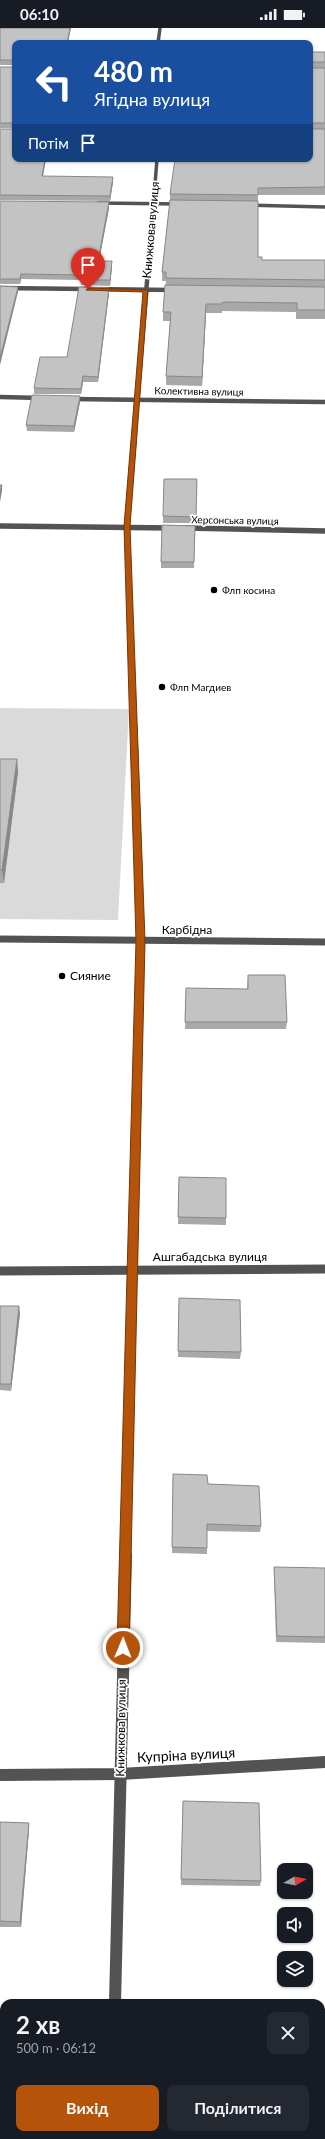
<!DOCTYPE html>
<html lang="uk">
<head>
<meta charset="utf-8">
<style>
  body { margin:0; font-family:Lato,sans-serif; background:#242831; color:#f1f3f6; height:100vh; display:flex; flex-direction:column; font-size:15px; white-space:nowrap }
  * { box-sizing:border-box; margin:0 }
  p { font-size:13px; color:#9ea1a6 }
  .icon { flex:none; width:22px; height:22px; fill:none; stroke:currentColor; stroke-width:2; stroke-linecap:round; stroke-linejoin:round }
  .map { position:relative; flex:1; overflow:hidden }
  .side { position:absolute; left:0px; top:1971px; width:325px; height:140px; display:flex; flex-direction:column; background:#171b24; border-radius:12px 12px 0 0; box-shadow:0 1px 3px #0004 }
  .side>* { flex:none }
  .guide { position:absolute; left:12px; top:12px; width:301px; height:122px; border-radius:8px; box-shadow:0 1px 3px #0004; background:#1a4fa0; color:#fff; overflow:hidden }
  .needle { width:26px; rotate:81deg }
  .controls { position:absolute; left:277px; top:1835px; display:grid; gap:8px }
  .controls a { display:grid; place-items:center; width:36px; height:36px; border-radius:8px; background:#171b24; box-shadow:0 1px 3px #0004; font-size:20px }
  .pin { position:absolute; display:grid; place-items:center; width:34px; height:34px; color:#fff; margin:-41px -17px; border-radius:50% 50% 50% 0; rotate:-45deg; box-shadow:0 0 4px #0007 }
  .pin .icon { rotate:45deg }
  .me { position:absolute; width:44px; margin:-22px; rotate:1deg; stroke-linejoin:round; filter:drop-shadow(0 0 3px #0008) }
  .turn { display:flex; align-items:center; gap:14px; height:84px; padding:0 16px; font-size:18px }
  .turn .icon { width:52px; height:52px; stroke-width:2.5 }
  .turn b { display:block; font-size:28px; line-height:34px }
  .then { display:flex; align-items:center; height:38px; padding:0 16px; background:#0003; gap:8px; font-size:15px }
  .round { display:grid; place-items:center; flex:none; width:42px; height:42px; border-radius:8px; background:#242831 }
  .head { display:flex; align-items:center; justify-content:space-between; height:68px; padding:0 16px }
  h1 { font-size:24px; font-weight:700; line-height:30px }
  .primary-button { display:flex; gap:8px; margin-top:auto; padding:8px 16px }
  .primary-button a { flex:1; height:46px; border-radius:8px; background:#b45309; color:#fff; font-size:16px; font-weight:700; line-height:46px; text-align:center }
  .primary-button a+a { background:#242831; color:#f1f3f6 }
  .status { display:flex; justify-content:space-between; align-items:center; height:28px; padding:0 20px; background:#171b24; direction:ltr }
  .status svg { height:11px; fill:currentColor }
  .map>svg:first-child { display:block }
  .green { fill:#dadada }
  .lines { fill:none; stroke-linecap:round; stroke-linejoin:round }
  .minor-far5 { stroke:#535353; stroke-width:3.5 }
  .minor-far4 { stroke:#535353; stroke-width:4.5 }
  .minor-far3 { stroke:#535353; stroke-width:5.5 }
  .minor-far2 { stroke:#535353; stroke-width:7 }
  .minor-far1 { stroke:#535353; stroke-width:9 }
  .minor { stroke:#535353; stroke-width:12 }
  .wall { fill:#a8a8a8 }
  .shaded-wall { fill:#888 }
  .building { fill:#c3c3c3; stroke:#888 }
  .route { fill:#b45309; stroke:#753606 }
  .poi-dot { fill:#000; stroke:#fff; stroke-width:1.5 }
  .labels { text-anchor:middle; stroke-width:3.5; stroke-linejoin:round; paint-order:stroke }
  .far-street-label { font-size:10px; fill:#000; stroke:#fff }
  .far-poi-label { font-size:10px; fill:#000; stroke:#fff; text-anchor:start }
  .street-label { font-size:12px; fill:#000; stroke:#fff }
  .poi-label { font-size:12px; fill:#000; stroke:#fff; text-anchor:start }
  .near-street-label { font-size:14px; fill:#000; stroke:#fff }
</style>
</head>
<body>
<div class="status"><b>06:10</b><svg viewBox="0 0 49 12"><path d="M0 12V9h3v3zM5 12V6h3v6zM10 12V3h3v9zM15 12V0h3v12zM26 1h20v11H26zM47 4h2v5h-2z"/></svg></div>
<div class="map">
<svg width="325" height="2111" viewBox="0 0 325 2111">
  <rect width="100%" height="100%" fill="#fff"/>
  <!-- green -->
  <polygon class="green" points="0,680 129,681 118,892 0,891"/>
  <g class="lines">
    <!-- minor-far5 -->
    <g class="minor-far5">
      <polyline points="158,15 160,0"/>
      <polyline points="98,175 180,176"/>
      <polyline points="248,177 325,179"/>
      <polyline points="153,182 157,131"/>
    </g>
    <!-- minor-far4 -->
    <g class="minor-far4">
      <polyline points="0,260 174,262"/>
      <polyline points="0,369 42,370"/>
      <polyline points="70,371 325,374"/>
      <polyline points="134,411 153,181"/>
    </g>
    <!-- minor-far3 -->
    <g class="minor-far3">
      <polyline points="0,498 172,500"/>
      <polyline points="186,500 325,503"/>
      <polyline points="134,701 127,498 134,410"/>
    </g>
    <!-- minor-far2 -->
    <g class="minor-far2">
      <polyline points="134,700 141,913 137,1066"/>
      <polyline points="0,911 325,914"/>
    </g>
    <!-- minor-far1 -->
    <g class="minor-far1">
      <polyline points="0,1243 325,1241"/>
      <polyline points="126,1528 137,1065"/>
    </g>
    <!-- minor -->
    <g class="minor">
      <polyline points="0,1747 120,1746 325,1734"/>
      <polyline points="115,1975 126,1527"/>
      <polyline points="112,2107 112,2111"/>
    </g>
  </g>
  <!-- wall -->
  <g class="wall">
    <polygon points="0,0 15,15 15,37 0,37"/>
    <polygon points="310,24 325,24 325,167 258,167 258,229 262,232 325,232 325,291 296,291 296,284 222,283 222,285 206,285 202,358 166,357 166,348 170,293 163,293 163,284 166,253 162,253 162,244 170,172 170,166 310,131"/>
    <rect x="0" y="39" width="15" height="61"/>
    <polygon points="0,101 46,131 43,148 113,154 110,173 0,172"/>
    <polygon points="0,173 109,180 99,233 112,238 110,258 81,257 80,252 21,251 20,256 0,256"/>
    <polygon points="109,265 98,354 83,354 81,366 34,366 34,360 67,329"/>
    <polygon points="80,368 80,374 74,404 27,403 26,397"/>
    <polygon points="197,451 196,495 163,495 163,488"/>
    <polygon points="195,498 194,540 161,540 161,534"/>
    <polygon points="0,731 17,731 18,744 4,855 0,855"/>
    <polygon points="248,947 287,994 286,1001 185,1001 186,960 247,961"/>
    <polygon points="179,1149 226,1190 226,1197 178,1196"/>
    <polygon points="179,1270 241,1324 240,1331 178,1329"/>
    <polygon points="0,1278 20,1285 11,1363 0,1362"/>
    <polygon points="173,1446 208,1456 261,1498 260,1504 207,1503 207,1526 172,1525"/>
    <polygon points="274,1539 325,1545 325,1615 276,1614 274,1545"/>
    <polygon points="183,1773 261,1853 260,1858 181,1857"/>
    <polygon points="0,1794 29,1795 29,1801 21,1899 0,1899"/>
  </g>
  <!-- shaded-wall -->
  <g class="shaded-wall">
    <polygon points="70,0 71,0 68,15 67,15"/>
    <polygon points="45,131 46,131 42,153 42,148"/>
    <polygon points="113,149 113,154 110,173 110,168"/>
    <polygon points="109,174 109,180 98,238 98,233"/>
    <polygon points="112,233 112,238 110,258 110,252"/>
    <polygon points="21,246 21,251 20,256 20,251"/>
    <polygon points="18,259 18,264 0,337 0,330"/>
    <polygon points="109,260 109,265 98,354 98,349"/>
    <polygon points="206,276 206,285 202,358 202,349"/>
    <polygon points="83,348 83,354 81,366 81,361"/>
    <polygon points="80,368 80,374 74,404 74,398"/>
    <polygon points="2,457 2,463 0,474 0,465"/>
    <polygon points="17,731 18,744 4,855 2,842"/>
    <polygon points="19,1278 20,1285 11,1363 11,1356"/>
    <polygon points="29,1795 29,1801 21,1899 20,1894"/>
  </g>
  <!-- building -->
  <g class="building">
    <polygon points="0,0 70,0 67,15 15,15 15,32 0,32"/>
    <rect x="310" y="24" width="15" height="10"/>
    <rect x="0" y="39" width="15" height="56"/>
    <rect x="310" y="40" width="15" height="55"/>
    <polygon points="0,101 15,101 15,131 45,131 42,148 113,149 110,168 0,167"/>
    <polygon points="310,101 325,101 325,159 258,160 258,167 170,166 175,131 310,131"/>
    <polygon points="170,172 258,173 258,229 262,229 262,232 325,232 325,252 166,250 166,244 162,244"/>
    <polygon points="0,173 109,174 98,233 112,233 110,252 80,252 81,247 21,246 20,251 0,251"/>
    <polygon points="165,257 325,259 325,282 297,282 297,275 223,274 222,276 206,276 202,349 166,348 171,284 163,284"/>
    <polygon points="0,258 18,259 0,330"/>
    <polygon points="79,259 109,260 98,349 83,348 81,361 34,360 40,329 67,329"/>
    <polygon points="32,367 80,368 74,398 26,397"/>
    <polygon points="164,451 197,451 196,489 163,488"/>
    <polygon points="0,457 2,457 0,465"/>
    <polygon points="162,497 195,498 194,534 161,534"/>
    <polygon points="0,731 17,731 2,842 0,842"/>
    <polygon points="248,947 285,947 287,994 185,994 186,960 248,961"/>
    <polygon points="179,1149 226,1150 226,1190 178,1189"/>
    <polygon points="179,1270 240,1272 241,1324 178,1323"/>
    <polygon points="0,1278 19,1278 11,1356 0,1356"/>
    <polygon points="173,1446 207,1447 208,1456 259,1458 261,1498 207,1496 207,1520 172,1519"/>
    <polygon points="274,1539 325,1540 325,1609 277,1608"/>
    <polygon points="183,1773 259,1775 261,1853 181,1851"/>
    <polygon points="0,1794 29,1795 20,1894 0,1893"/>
  </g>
  <!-- route -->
  <polygon class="route" points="88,260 148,262 130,498 145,913 129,1620 127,1624 123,1626 119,1624 117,1620 136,913 124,498 143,264 86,262"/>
  <!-- markers -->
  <g class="poi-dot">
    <circle cx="214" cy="562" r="4"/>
    <circle cx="162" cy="659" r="4"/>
    <circle cx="62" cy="948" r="4"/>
  </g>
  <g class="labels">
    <!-- far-street labels -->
    <g class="far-street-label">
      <text transform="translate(199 363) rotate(1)" y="4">Колективна вулиця</text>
      <text transform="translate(235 492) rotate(1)" y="4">Херсонська вулиця</text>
    </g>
    <!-- far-poi labels -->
    <g class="far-poi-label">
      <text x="222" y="566">Флп косина</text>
      <text x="170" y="663">Флп Магдиев</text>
    </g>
    <!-- street labels -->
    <g class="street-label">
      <text transform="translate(151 202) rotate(-85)" y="4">Книжкова вулиця</text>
      <text x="187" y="906">Карбідна</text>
      <text x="210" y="1233">Ашгабадська вулиця</text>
      <text transform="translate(121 1700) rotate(-89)" y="4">Книжкова вулиця</text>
    </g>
    <!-- poi labels -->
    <g class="poi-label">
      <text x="70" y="952">Сияние</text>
    </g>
    <!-- near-street labels -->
    <g class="near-street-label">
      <text transform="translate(186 1727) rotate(-3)" y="5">Купріна вулиця</text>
    </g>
  </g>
</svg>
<div class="controls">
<a><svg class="needle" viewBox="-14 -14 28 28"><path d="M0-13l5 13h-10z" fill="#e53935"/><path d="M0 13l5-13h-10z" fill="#9ea1a6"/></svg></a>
<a><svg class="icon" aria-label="sound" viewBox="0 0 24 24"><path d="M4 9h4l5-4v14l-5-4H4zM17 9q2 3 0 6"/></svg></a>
<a><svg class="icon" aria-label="layers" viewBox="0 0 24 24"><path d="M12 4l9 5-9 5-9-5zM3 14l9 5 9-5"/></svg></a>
</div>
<div class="pin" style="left:88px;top:261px;background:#d93025"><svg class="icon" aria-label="arrive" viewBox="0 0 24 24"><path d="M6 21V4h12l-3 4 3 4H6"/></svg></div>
<svg class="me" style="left:123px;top:1620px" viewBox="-20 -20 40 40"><circle r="17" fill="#b45309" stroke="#fff" stroke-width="3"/><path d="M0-11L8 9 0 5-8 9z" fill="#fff"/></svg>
<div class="guide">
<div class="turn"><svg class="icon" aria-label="left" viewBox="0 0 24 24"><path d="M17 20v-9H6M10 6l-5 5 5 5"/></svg><div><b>480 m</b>Ягідна вулиця</div></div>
<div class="then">Потім<svg class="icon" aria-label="arrive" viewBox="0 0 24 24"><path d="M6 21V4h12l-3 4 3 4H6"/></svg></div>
</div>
<section class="side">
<div class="head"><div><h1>2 хв</h1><p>500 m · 06:12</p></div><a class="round"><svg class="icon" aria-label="close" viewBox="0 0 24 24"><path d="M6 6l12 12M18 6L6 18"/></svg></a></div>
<div class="primary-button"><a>Вихід</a><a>Поділитися</a></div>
</section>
</div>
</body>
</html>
